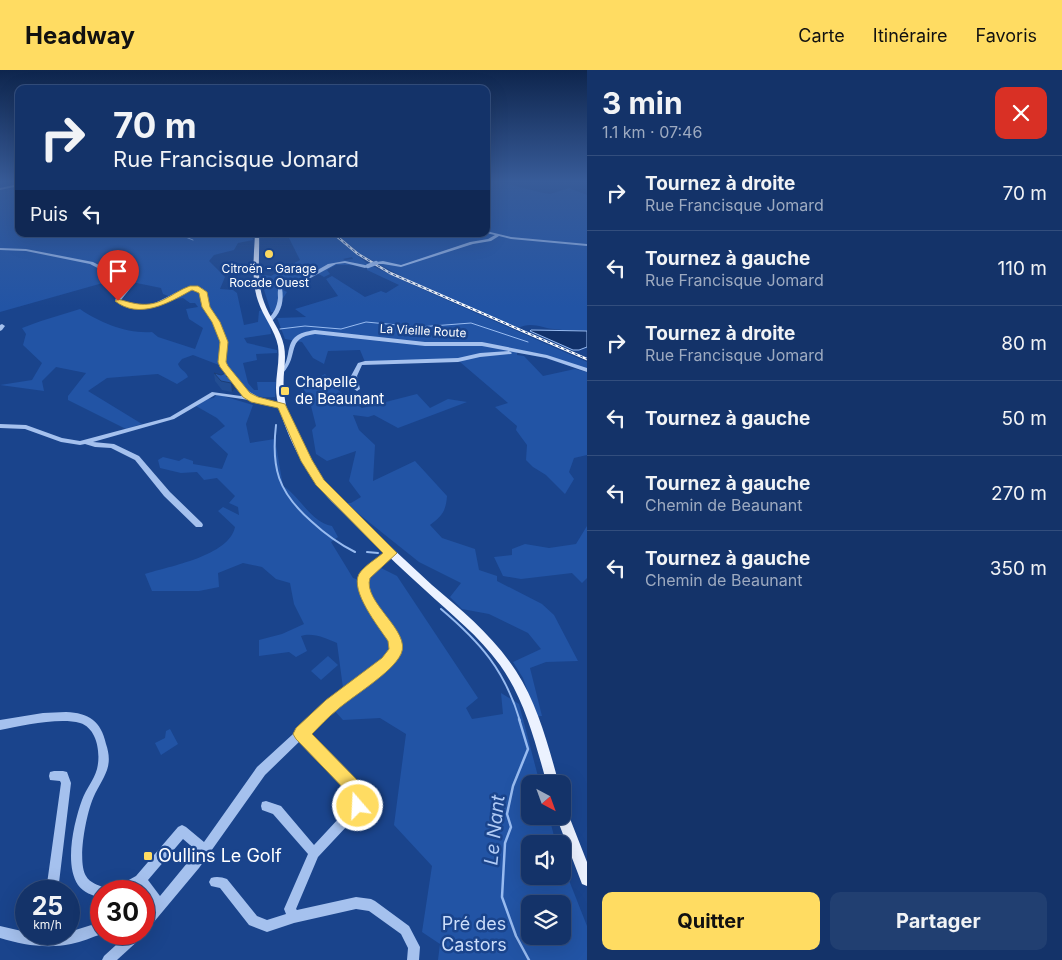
<!DOCTYPE html>
<html lang="fr">
<head>
<meta charset="utf-8">
<style>
  body { margin:0; font-family:Inter,sans-serif; background:#213f71; color:#f1f3f6; height:100vh; display:flex; flex-direction:column; font-size:19px; white-space:nowrap }
  * { box-sizing:border-box; margin:0 }
  p { font-size:16px; color:#9daac0 }
  .icon { flex:none; width:28px; height:28px; fill:none; stroke:currentColor; stroke-width:2; stroke-linecap:round; stroke-linejoin:round }
  .map { position:relative; flex:1; overflow:hidden }
  .side { display:flex; flex-direction:column; background:#143369; width:475px }
  .side>* { flex:none }
  .guide { position:absolute; left:15px; top:15px; width:475px; height:152px; border-radius:10px; box-shadow:0 5px 20px #0002,0 0 0 1px #334e7d; background:#143369; color:#f1f3f6; overflow:hidden }
  .needle { width:32px; rotate:139deg }
  .buttons { position:absolute; left:521px; top:705px; display:grid; gap:10px }
  .buttons a { display:grid; place-items:center; width:50px; height:50px; border-radius:10px; background:#143369; box-shadow:0 5px 20px #0002,0 0 0 1px #334e7d; font-size:25px }
  .speed { position:absolute; left:15px; top:810px; display:flex; gap:10px; font-size:25px; font-weight:700; text-align:center }
  .speed>* { display:grid; place-content:center; width:65px; height:65px; border-radius:50%; background:#143369; box-shadow:0 5px 20px #0002,0 0 0 1px #334e7d; line-height:1 }
  .speed small { font-size:12px; font-weight:400 }
  .speed .limit { border:8px solid #d22; background:#fff; color:#111 }
  .pin { position:absolute; display:grid; place-items:center; width:42px; height:42px; color:#fff; margin:-51px -21px; border-radius:50% 50% 50% 0; rotate:-45deg; box-shadow:0 0 5px #0007 }
  .pin .icon { rotate:45deg }
  .me { position:absolute; width:55px; margin:-28px; rotate:341deg; stroke-linejoin:round; filter:drop-shadow(0 0 4px #0008) }
  .turn { display:flex; align-items:center; gap:18px; height:105px; padding:0 15px; font-size:22px }
  .turn .icon { width:65px; height:65px; stroke-width:2.5 }
  .turn b { display:block; font-size:35px; line-height:42px }
  .then { display:flex; align-items:center; height:48px; padding:0 15px; background:#0003; gap:10px; font-size:19px }
  .round { display:grid; place-items:center; flex:none; width:52px; height:52px; border-radius:10px; background:#213f71 }
  .summary { display:flex; align-items:center; justify-content:space-between; height:85px; padding:0 15px }
  h1 { font-size:30px; font-weight:700; line-height:38px }
  .primary-button { display:flex; gap:10px; margin-top:auto; padding:10px 15px }
  .primary-button a { flex:1; height:58px; border-radius:10px; background:#ffdc62; color:#111; font-size:20px; font-weight:700; line-height:58px; text-align:center }
  .primary-button a+a { background:#213f71; color:#f1f3f6 }
  ul { padding:0; list-style:none }
  li { display:flex; align-items:center; gap:15px; height:75px; padding:0 15px; border-top:1px solid #334e7d }
  li div { flex:1 }
  li b { display:block; font-size:19px }
  li em { font-style:normal }
  header { display:flex; align-items:center; gap:30px; box-sizing:border-box; height:70px; padding:0 25px; background:#ffdc62; color:#111 }
  header strong { font-size:24px }
  nav { display:flex; gap:28px; margin-inline-start:auto; font-size:18px }
  main { display:flex; flex:1; min-height:0 }
  .map>svg:first-child { display:block }
  .green { fill:#2254a5; fill-rule:evenodd }
  .water { fill:#11316a; stroke:#98bbf0 }
  .lines { fill:none; stroke-linecap:round; stroke-linejoin:round }
  .stream-far2 { stroke:#98bbf0; stroke-width:1 }
  .stream-far1 { stroke:#98bbf0; stroke-width:2 }
  .stream { stroke:#98bbf0; stroke-width:2.5 }
  .minor { fill:#a5c1ee; fill-rule:evenodd }
  .major { fill:#ecf2ff; fill-rule:evenodd }
  .rail-casing { stroke:#fff; stroke-width:2.5 }
  .rail { stroke:#1a448c; stroke-width:1; stroke-dasharray:3; stroke-linecap:butt }
  .minor-bridge { stroke:#a5c1ee; stroke-width:4.5 }
  .wall { fill:#224d92 }
  .shaded-wall { fill:#1c3e77 }
  .building { fill:#2859aa; stroke:#1c3e77 }
  .route { fill:#ffdc62; stroke:#a68f40 }
  .poi-dot { fill:#ffdc62; stroke:#1a448c; stroke-width:2 }
  .labels { text-anchor:middle; stroke-width:5; stroke-linejoin:round; paint-order:stroke }
  .far-poi-label { font-size:12px; fill:#fff; stroke:#1a448c }
  .far-street-label { font-size:12px; fill:#fff; stroke:#1a448c }
  .poi-label { font-size:15px; fill:#fff; stroke:#1a448c; text-anchor:start }
  .near-poi-label { font-size:18px; fill:#fff; stroke:#1a448c; text-anchor:start }
  .near-park-label { font-size:18px; fill:#cbddfa; stroke:#1a448c }
  .near-water-label { font-size:19px; font-style:italic; fill:#b1cbf5; stroke:#1a448c }
</style>
</head>
<body>
<header>
<strong>Headway</strong>
<nav><a>Carte</a><a>Itinéraire</a><a>Favoris</a></nav>
</header>
<main>
<div class="map">
<svg width="587" height="890" viewBox="0 0 587 890">
  <rect width="100%" height="100%" fill="#1a448c"/>
  <!-- green -->
  <g class="green">
    <path d="M0 112H19V164H252L253 170 238 173 234 180 214 185 209 191 225 207 220 219 233 220 237 223 244 255 258 252 259 241 262 240 270 255 271 264 244 268 247 273 277 280V283L256 284 257 290 243 293 248 313 254 320H258L257 312H276L275 327C246 329 242 317 226 295H219L193 285 182 289 178 294C180 300 186 301 188 307L177 314 158 304 107 308 88 321 142 354 126 359 68 330V326L86 303 56 297 42 311 44 321 0 315 32 310 42 293 23 275 26 264 22 258 41 251 80 239C100 253 128 264 152 262L158 267 195 279 203 258 189 249 186 239 198 237 195 233H190L183 228 165 231 168 226 163 224 161 218 117 209 0 242Z"/>
    <path d="M486 112H499L543 123 550 124 569 118 587 125V260C576 260 565 261 554 259 542 258 531 251 518 258L414 213 362 185 358 186 368 194 413 215 587 292V298H583L542 284 517 280V285L524 286 543 306 575 299 587 302V385L574 388 569 402 574 409 565 424 546 405 533 397 526 390 527 375 516 360 517 356 495 337 508 333 460 292H365L360 280 328 281 324 294 313 288 302 272 285 269 277 248 306 247 295 239 338 226 326 209 332 206 365 227 381 221 386 223 399 215 367 200V198L345 190 353 189 352 187 343 189 355 195H336L327 200 330 204 324 207 315 202 279 218 287 222 274 242H271L259 204 271 206 300 190 287 164H486V122L488 123 499 113 488 122Z"/>
    <path d="M325 304 338 320 362 338 417 324 430 338 448 329 467 332 398 358 374 345 368 347 353 345 359 360 375 375 373 411 415 391 447 426C446 441 442 446 430 455L442 468 475 479 479 500 497 506V511L542 534 554 545 578 591 546 592 530 598 542 646H536L523 608 513 592 541 579 528 563 489 544 462 539 450 527 461 513 419 492 345 433H351L361 427 349 411 356 381 327 391 316 384 312 360 316 356 310 332 301 314 311 312Z"/>
    <path d="M216 325 223 326 253 335 246 354 250 373 275 369 283 416C301 427 310 452 332 456L338 467 331 472 353 508 365 512 381 498 397 506 478 628 466 638 472 649 503 644 501 623 519 634 540 714H530V746H549L556 774H530V806H562L563 795 587 856V890H438L440 874 422 862 432 796 394 755 406 664 380 648 343 650 333 639 388 596 394 590 400 577 382 546 392 578 385 589 343 618 337 573C326 568 312 562 301 566L307 581 296 587 289 582 259 586V570L282 564 304 554 294 534 290 513 276 509 262 497 243 493 218 503 219 517 199 521H152L145 504C170 496 229 486 235 457L218 441 223 437 239 445 238 437 229 433 235 426 217 408 204 410 197 402 181 403 160 398 158 390 163 387 179 391 184 388 193 391V394L222 399 228 384 210 367 225 356 217 348 196 336 207 329 214 328ZM530 834H562V866H530Z"/>
    <polygon points="587,456 587,508 582,513 572,503 521,509 503,506 494,487 512,485 512,479 525,474 549,478 576,474"/>
    <polygon points="328,586 338,595 321,610 311,601"/>
    <polygon points="170,659 178,674 161,685 155,673 165,668 166,661"/>
  </g>
  <!-- water -->
  <polygon class="water" points="531,260 587,261 587,277 579,280 573,280 530,261"/>
  <g class="lines">
    <!-- stream-far2 -->
    <g class="stream-far2">
      <polyline points="178,164 193,170"/>
      <polyline points="280,259 305,256 341,259 366,252 419,257 471,253 528,272"/>
    </g>
    <!-- stream-far1 -->
    <g class="stream-far1">
      <path d="M276 355C271 398 278 422 311 451 324 463 339 474 355 482"/>
      <polyline points="367,482 378,483"/>
      <path d="M441 539C480 572 505 600 520 651"/>
    </g>
    <!-- stream -->
    <polyline class="stream" points="519,649 528,679 513,716 507,744 511,757 505,773 502,827 516,866 529,890"/>
    <!-- minor -->
    <g class="minor">
      <polygon points="19,114 19,116 0,120 0,118"/>
      <polygon points="486,161 511,167 587,174 587,176 511,169 499,166 491,171 473,174 401,197 383,194 376,194 374,193 376,192 383,191 401,195 470,172 488,169 495,165 486,163"/>
      <path d="M0 178 26 179 93 192 133 213V215L121 230C129 233 138 236 147 235 163 233 185 212 201 218 207 220 205 229 207 234 212 246 222 256 225 268 228 277 223 287 226 295 228 300 232 304 235 308 250 326 262 329 284 335V337L271 336 256 331 215 325 174 349 93 372 114 374 139 386 170 422 202 453 203 455 202 457H196L164 426 135 390 111 378 95 377 85 374 80 375 61 372 25 359 0 358V354L26 355 62 368 80 371 170 347 212 322 248 327C239 320 221 302 220 290 219 282 222 274 219 267 216 256 209 248 204 239 201 233 202 225 199 220 187 219 179 225 169 231 152 239 132 241 115 231L116 228 128 214 90 194 26 181 0 180Z"/>
      <path d="M345 191 370 196 365 198 345 193 336 194 305 211 285 216 282 218C284 230 282 241 273 250H269L268 249C274 243 277 237 278 228 278 223 277 220 280 215L302 209 328 194Z"/>
      <polygon points="2,254 5,256 2,260 0,261 0,255"/>
      <path d="M315 260 425 272H482L547 285 587 298V302L546 288 482 276H425L315 264C285 268 300 285 283 303H279L278 302C280 300 282 298 284 296 286 293 287 288 288 284 291 266 297 263 315 260Z"/>
      <polygon points="509,281 512,283 511,284 480,287 458,292 362,295 357,306 360,319 357,321 354,319 351,306 358,293 365,291 458,288 480,283"/>
      <path d="M391 480 394 481 395 483 394 485C386 491 375 497 370 506 360 522 392 557 399 572L400 575V581L389 595 334 638 308 663 361 717C365 726 366 731 362 740L318 787 296 839 297 840 356 827 371 829 375 831 409 856 420 877 419 890H407L408 878 401 864 369 841 356 839 294 853 267 862 249 855 220 818 211 816 209 812 211 808C216 806 222 807 227 809L257 846 267 850 286 844 284 839 308 784 273 744 262 740 261 736 262 732 266 731 281 736 314 775 353 733 355 728 353 725 301 670 265 705 199 798 148 859 144 861V846L153 835 144 824V821H142L138 817 131 821H114L116 817 136 806 178 757 182 755 186 757 204 772 257 697 328 632 383 589 391 579V575L389 571C381 557 358 528 359 512 360 503 368 496 375 491 380 487 385 482 391 480ZM183 769 197 781 160 826 148 810Z"/>
      <path d="M66 642C89 643 101 651 106 674 109 683 110 691 107 700 103 711 96 720 92 731 86 747 77 791 86 806 90 813 98 815 105 818L107 821H101V828C93 826 83 822 78 815 64 794 74 752 82 730 86 719 94 710 97 699 101 683 97 658 80 653 59 647 21 656 0 660V650L43 643Z"/>
      <polygon points="54,701 63,701 67,702 71,713 58,821 46,821 61,713 60,711 50,710 49,706 50,702"/>
      <path d="M101 852 102 864C92 867 82 872 71 874 47 879 23 875 0 868V856L26 862V864H69V862Z"/>
      <polygon points="128,864 143,864 141,868 117,890 102,890 104,886"/>
    </g>
    <!-- major -->
    <g class="major">
      <path d="M255 164H259C260 186 256 210 264 232 269 247 281 260 284 276 287 291 282 306 284 321 286 353 305 385 323 410 334 426 349 438 363 450 386 472 409 494 432 515 463 541 494 567 516 601 538 635 548 675 559 714H547C535 672 525 630 500 595 479 566 451 544 425 520 405 502 386 484 367 465 353 451 337 438 324 423 308 405 295 381 286 358 281 345 276 331 276 318 276 304 280 290 278 276 275 260 263 247 258 231 251 211 254 185 255 164Z"/>
      <polygon points="562,740 567,741 587,792 587,816 582,814 556,746 562,746"/>
    </g>
    <!-- rail casing -->
    <g class="rail-casing">
      <polyline id="rail" points="334,164 358,184 390,203 587,289"/>
    </g>
    <!-- rail -->
    <use href="#rail" class="rail"/>
    <!-- minor-bridge -->
    <polyline class="minor-bridge" points="368,196 376,193"/>
  </g>
  <!-- wall -->
  <polygon class="wall" points="214,303 221,305 229,304 230,308 236,318 232,322 222,320 215,311"/>
  <!-- shaded-wall -->
  <polygon class="shaded-wall" points="235,310 236,318 232,322 231,313"/>
  <!-- building -->
  <polygon class="building" points="228,302 229,304 226,306 235,310 231,313 221,311 214,303 221,305"/>
  <!-- sky -->
  <linearGradient id="sky" x2="0" y2="1"><stop stop-color="#0e254d"/><stop offset="0.47" stop-color="#385c99"/><stop offset="1" stop-color="#385c99" stop-opacity="0"/></linearGradient>
  <rect width="587" height="237" fill="url(#sky)"/>
  <!-- route -->
  <path class="route" d="M190 216H198L207 222 210 237 220 252 228 272 226 292 228 296 250 323 258 327 285 334 312 390 324 410 397 483 370 508C362 532 412 561 401 584 392 603 354 625 337 640 328 647 320 656 312 664L362 715 368 728 364 742 358 744 352 742 350 736 351 726 296 669 293 664 296 658 326 630 382 588 389 579 388 571C378 556 350 521 359 504 364 496 376 489 383 483L316 415 301 391 278 338 251 332 243 327 220 297 218 292 220 272 212 252 202 237 199 223 192 220C169 233 139 250 115 231L118 229C135 234 148 238 165 229 173 225 181 219 190 216Z"/>
  <!-- markers -->
  <g class="poi-dot">
    <circle cx="269" cy="184" r="5"/>
    <rect x="280" y="316" width="10" height="10" rx="2.5"/>
    <rect x="143" y="781" width="10" height="10" rx="2.5"/>
  </g>
  <g class="labels">
    <!-- far-poi labels -->
    <g class="far-poi-label">
      <text x="269" y="203">Citroën - Garage<tspan x="269" dy="14">Rocade Ouest</tspan></text>
    </g>
    <!-- far-street labels -->
    <g class="far-street-label">
      <text transform="translate(423 261) rotate(3)" y="4">La Vieille Route</text>
    </g>
    <!-- poi labels -->
    <g class="poi-label">
      <text x="295" y="317">Chapelle<tspan x="295" dy="17">de Beaunant</tspan></text>
    </g>
    <!-- near-poi labels -->
    <g class="near-poi-label">
      <text x="158" y="792">Oullins Le Golf</text>
    </g>
    <!-- near-park labels -->
    <g class="near-park-label">
      <text x="474" y="860">Pré des<tspan x="474" dy="21">Castors</tspan></text>
    </g>
    <!-- near-water labels -->
    <g class="near-water-label">
      <text transform="translate(494 760) rotate(-84)" y="7">Le Nant</text>
    </g>
  </g>
</svg>
<div class="buttons">
<a><svg class="needle" viewBox="-14 -14 28 28"><path d="M0-13l5 13h-10z" fill="#e53935"/><path d="M0 13l5-13h-10z" fill="#9daac0"/></svg></a>
<a><svg class="icon" aria-label="sound" viewBox="0 0 24 24"><path d="M4 9h4l5-4v14l-5-4H4zM17 9q2 3 0 6"/></svg></a>
<a><svg class="icon" aria-label="layers" viewBox="0 0 24 24"><path d="M12 4l9 5-9 5-9-5zM3 14l9 5 9-5"/></svg></a>
</div>
<div class="speed"><div>25<small>km/h</small></div><div class="limit">30</div></div>
<div class="pin" style="left:118px;top:231px;background:#d93025"><svg class="icon" aria-label="arrive" viewBox="0 0 24 24"><path d="M6 21V4h12l-3 4 3 4H6"/></svg></div>
<svg class="me" style="left:358px;top:736px" viewBox="-20 -20 40 40"><circle r="17" fill="#ffdc62" stroke="#fff" stroke-width="3"/><path d="M0-11L8 9 0 5-8 9z" fill="#fff"/></svg>
<div class="guide">
<div class="turn"><svg class="icon" aria-label="right" viewBox="0 0 24 24"><path d="M7 20v-9h11M14 6l5 5-5 5"/></svg><div><b>70 m</b>Rue Francisque Jomard</div></div>
<div class="then">Puis<svg class="icon" aria-label="left" viewBox="0 0 24 24"><path d="M17 20v-9H6M10 6l-5 5 5 5"/></svg></div>
</div>
</div>
<section class="side">
<div class="summary"><div><h1>3 min</h1><p>1.1 km · 07:46</p></div><a class="round" style="background:#d93025;color:#fff"><svg class="icon" aria-label="close" viewBox="0 0 24 24"><path d="M6 6l12 12M18 6L6 18"/></svg></a></div>
<ul>
<li><svg class="icon" aria-label="right" viewBox="0 0 24 24"><path d="M7 20v-9h11M14 6l5 5-5 5"/></svg><div><b>Tournez à droite</b><p>Rue Francisque Jomard</p></div><em>70 m</em></li>
<li><svg class="icon" aria-label="left" viewBox="0 0 24 24"><path d="M17 20v-9H6M10 6l-5 5 5 5"/></svg><div><b>Tournez à gauche</b><p>Rue Francisque Jomard</p></div><em>110 m</em></li>
<li><svg class="icon" aria-label="right" viewBox="0 0 24 24"><path d="M7 20v-9h11M14 6l5 5-5 5"/></svg><div><b>Tournez à droite</b><p>Rue Francisque Jomard</p></div><em>80 m</em></li>
<li><svg class="icon" aria-label="left" viewBox="0 0 24 24"><path d="M17 20v-9H6M10 6l-5 5 5 5"/></svg><div><b>Tournez à gauche</b></div><em>50 m</em></li>
<li><svg class="icon" aria-label="left" viewBox="0 0 24 24"><path d="M17 20v-9H6M10 6l-5 5 5 5"/></svg><div><b>Tournez à gauche</b><p>Chemin de Beaunant</p></div><em>270 m</em></li>
<li><svg class="icon" aria-label="left" viewBox="0 0 24 24"><path d="M17 20v-9H6M10 6l-5 5 5 5"/></svg><div><b>Tournez à gauche</b><p>Chemin de Beaunant</p></div><em>350 m</em></li>
</ul>
<div class="primary-button"><a>Quitter</a><a>Partager</a></div>
</section>
</main>
</body>
</html>
